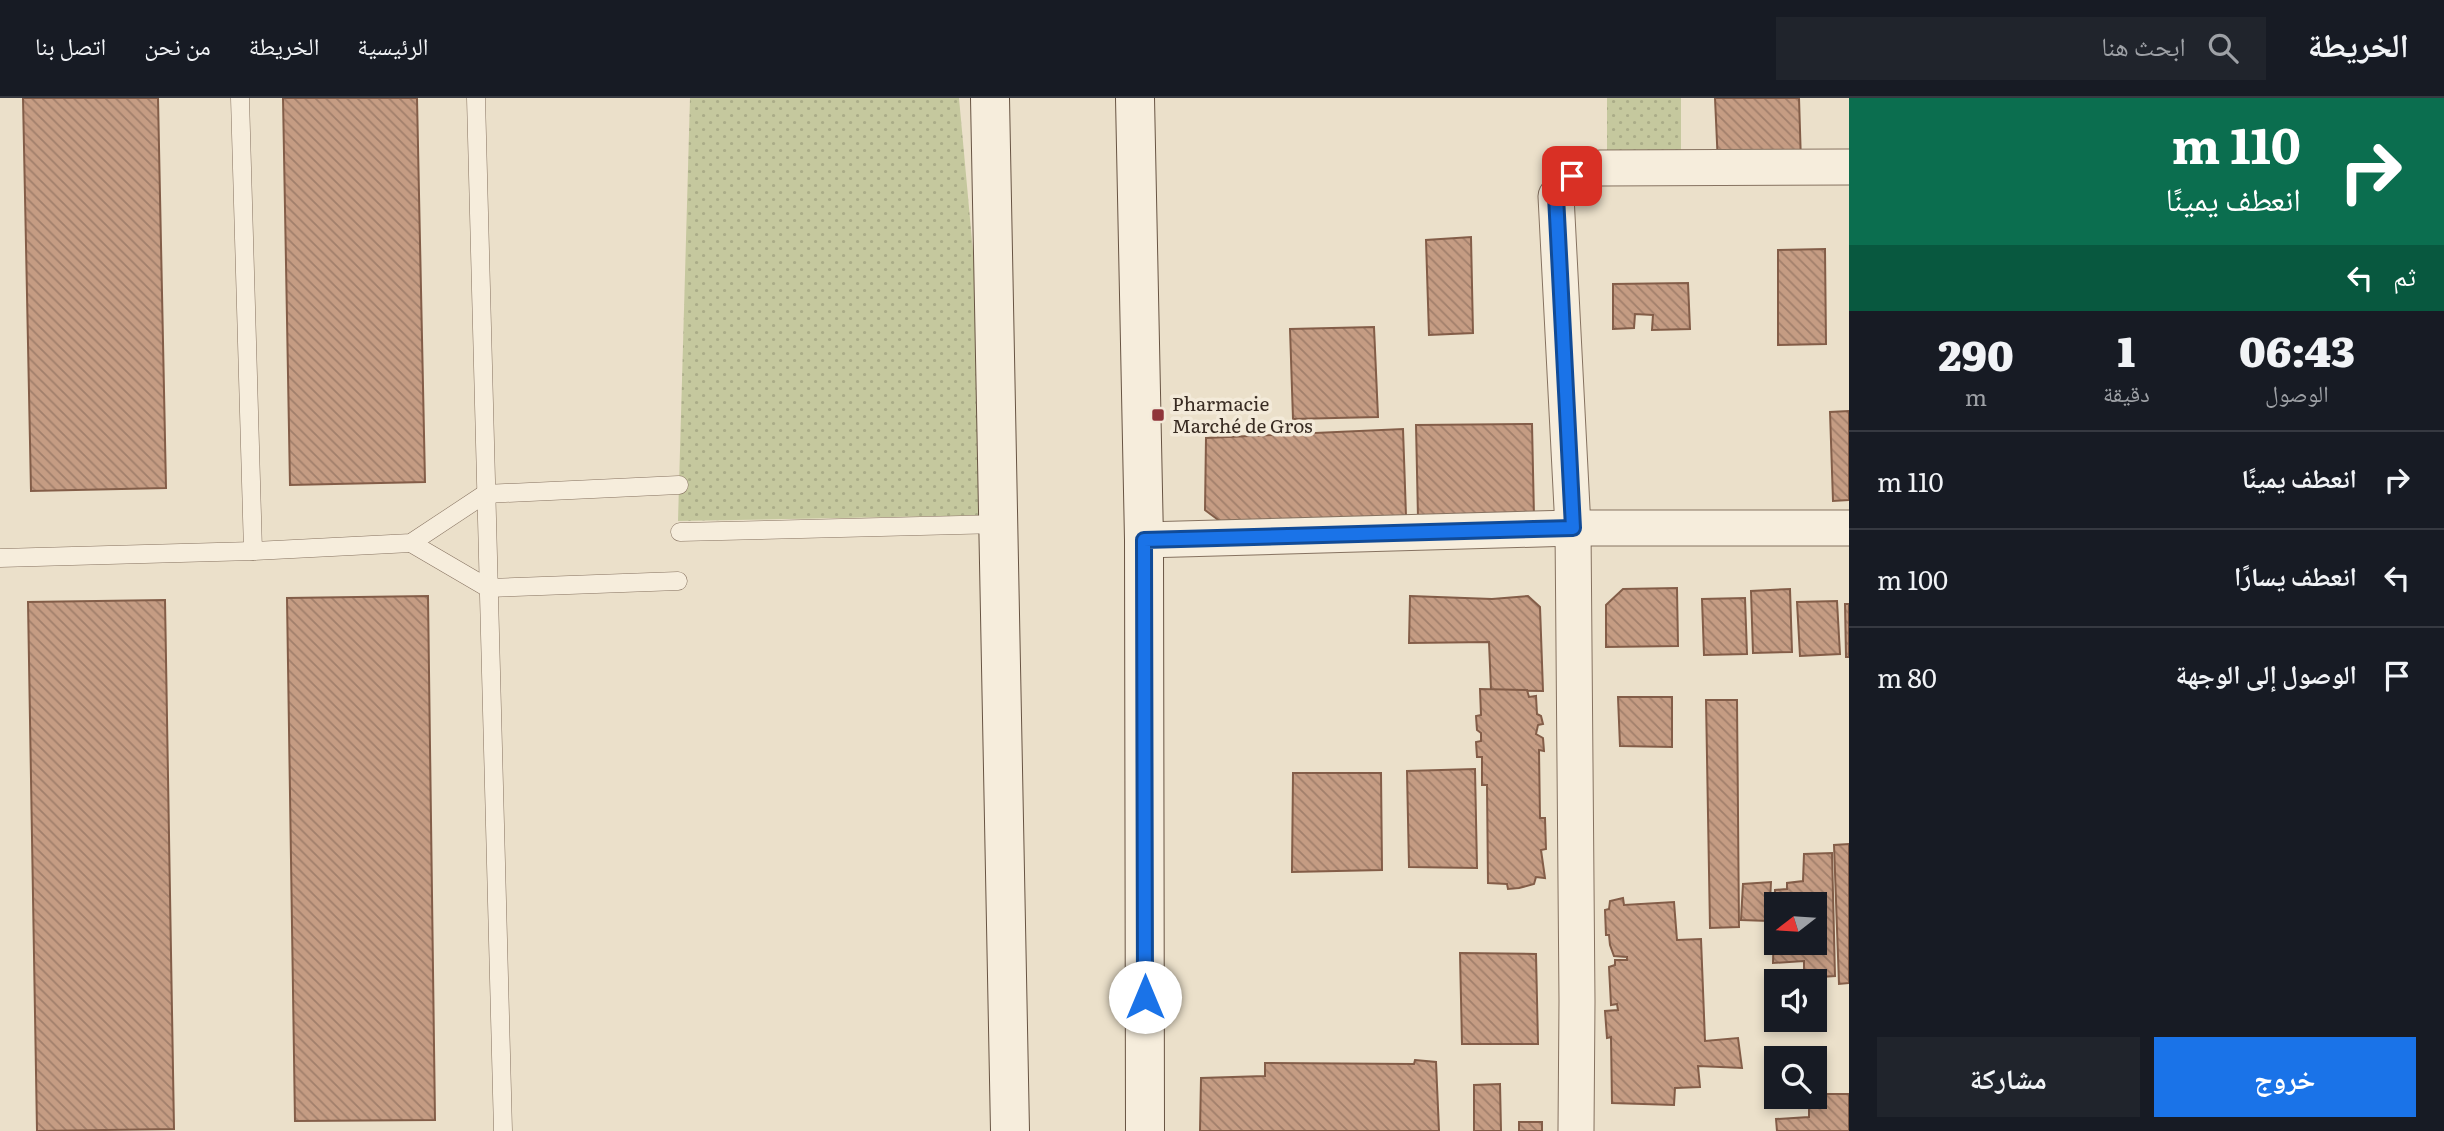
<!DOCTYPE html>
<html lang="ar">
<head>
<meta charset="utf-8">
<style>
  body { margin:0; font-family:Literata,"Noto Naskh Arabic",serif; background:#20242c; color:#f1f3f6; direction:rtl; height:100vh; display:flex; flex-direction:column; font-size:26px; white-space:nowrap }
  * { box-sizing:border-box; margin:0 }
  p { font-size:23px; color:#9ea1a6 }
  .icon { flex:none; width:38px; height:38px; fill:none; stroke:currentColor; stroke-width:2; stroke-linecap:round; stroke-linejoin:round }
  .map { position:relative; flex:1; overflow:hidden; direction:ltr }
  .side { display:flex; flex-direction:column; background:#171b24; width:595px }
  .side>* { flex:none }
  .banner { background:#0b6e4f; color:#fff; overflow:hidden }
  .needle { width:46px; rotate:253deg }
  .controls { position:absolute; left:1764px; top:794px; display:grid; gap:14px }
  .controls a { display:grid; place-items:center; width:63px; height:63px; border-radius:0px; background:#171b24; box-shadow:0 4px 10px #0003; font-size:35px }
  .pin { position:absolute; display:grid; place-items:center; width:60px; height:60px; color:#fff; margin:-30px; border-radius:14px; box-shadow:0 4px 10px #0006 }
  .me { position:absolute; width:77px; margin:-38px; rotate:0deg; stroke-linejoin:round; filter:drop-shadow(0 0 5px #0008) }
  .turn { display:flex; align-items:center; gap:24px; height:147px; padding:0 28px; font-size:32px }
  .turn .icon { width:91px; height:91px; stroke-width:2.5 }
  .turn b { display:block; font-size:49px; line-height:60px }
  .then { display:flex; align-items:center; height:66px; padding:0 28px; background:#0003; gap:14px; font-size:26px }
  .eta { display:flex; justify-content:space-evenly; align-items:center; height:119px; text-align:center }
  .eta b { font-size:42px; font-weight:800; line-height:49px }
  .button { display:flex; gap:14px; margin-top:auto; padding:14px 28px }
  .button a { flex:1; height:80px; border-radius:0px; background:#1a73e8; color:#fff; font-size:28px; font-weight:800; line-height:80px; text-align:center }
  .button a+a { background:#20242c; color:#f1f3f6 }
  ul { padding:0; list-style:none }
  li { display:flex; align-items:center; gap:21px; height:98px; padding:0 28px; border-top:2px solid #363941 }
  li div { flex:1 }
  li b { display:block; font-size:26px }
  li em { font-style:normal }
  header { display:flex; align-items:center; gap:42px; box-sizing:border-box; height:98px; padding:0 35px; background:#171b24; border-bottom:2px solid #363941 }
  header strong { font-size:33px }
  nav { display:flex; gap:38px; margin-inline-start:auto; font-size:24px }
  .search { width:490px; height:63px; background:#20242c; display:flex; align-items:center; gap:18px; box-sizing:border-box; padding:0 24px; border-radius:0px; color:#9ea1a6; font-size:26px }
  main { display:flex; flex:1; min-height:0 }
  .map>svg:first-child { display:block }
  .grass { fill:url(#grass-dots) }
  .building { fill:url(#building-back-hatch); stroke:#835d48; stroke-width:2; fill-rule:evenodd }
  .lines { fill:none; stroke-linecap:round; stroke-linejoin:round }
  .lane-casing { stroke:#867260; stroke-width:19 }
  .street-casing { stroke:#867260; stroke-width:37 }
  .secondary-casing { stroke:#685443; stroke-width:40 }
  .lane { stroke:#f6eddc; stroke-width:18 }
  .street { stroke:#f6eddc; stroke-width:35 }
  .secondary { stroke:#f6eddc; stroke-width:38 }
  .route-casing { stroke:#114b97; stroke-width:18 }
  .route { stroke:#1a73e8; stroke-width:12 }
  .poi-dot { fill:#8f353a; stroke:#f3ead9; stroke-width:2.5 }
  .labels { text-anchor:middle; stroke-width:7; stroke-linejoin:round; paint-order:stroke }
  .poi-label { font-size:19px; fill:#382b22; stroke:#f3ead9; text-anchor:start }
</style>
</head>
<body>
<header>
<strong>الخريطة</strong>
<div class="search"><svg class="icon" aria-label="search" viewBox="0 0 24 24"><circle cx="10" cy="10" r="6"/><path d="M15 15l6 6"/></svg>ابحث هنا</div>
<nav><a>الرئيسية</a><a>الخريطة</a><a>من نحن</a><a>اتصل بنا</a></nav>
</header>
<main>
<section class="side">
<div class="banner">
<div class="turn"><svg class="icon" aria-label="right" viewBox="0 0 24 24"><path d="M7 20v-9h11M14 6l5 5-5 5"/></svg><div><b>110 m</b>انعطف يمينًا</div></div>
<div class="then">ثم<svg class="icon" aria-label="left" viewBox="0 0 24 24"><path d="M17 20v-9H6M10 6l-5 5 5 5"/></svg></div>
</div>
<div class="eta">
<div><b>06:43</b><p>الوصول</p></div>
<div><b>1</b><p>دقيقة</p></div>
<div><b>290</b><p>m</p></div>
</div>
<ul>
<li><svg class="icon" aria-label="right" viewBox="0 0 24 24"><path d="M7 20v-9h11M14 6l5 5-5 5"/></svg><div><b>انعطف يمينًا</b></div><em>110 m</em></li>
<li><svg class="icon" aria-label="left" viewBox="0 0 24 24"><path d="M17 20v-9H6M10 6l-5 5 5 5"/></svg><div><b>انعطف يسارًا</b></div><em>100 m</em></li>
<li><svg class="icon" aria-label="arrive" viewBox="0 0 24 24"><path d="M6 21V4h12l-3 4 3 4H6"/></svg><div><b>الوصول إلى الوجهة</b></div><em>80 m</em></li>
</ul>
<div class="button"><a>خروج</a><a>مشاركة</a></div>
</section>
<div class="map">
<svg width="1849" height="1033" viewBox="0 0 1849 1033">
  <defs>
    <pattern id="grass-dots" width="8" height="8" patternUnits="userSpaceOnUse" patternTransform="scale(1.75)"><rect width="8" height="8" fill="#c5c89e"/><path d="M2 2h.1M6 6h.1" fill="none" stroke="#aaac88" stroke-width="1.8" stroke-linecap="round"/></pattern>
    <pattern id="building-back-hatch" width="6" height="6" patternUnits="userSpaceOnUse" patternTransform="scale(1.75)"><rect width="6" height="6" fill="#c59c83"/><path d="M-1 5l2 2M0 0l6 6M5-1l2 2" fill="none" stroke="#a17f6b"/></pattern>
  </defs>
  <rect width="100%" height="100%" fill="#ebe0ca"/>
  <!-- grass -->
  <g class="grass">
    <polygon points="690,0 959,0 997,417 678,423"/>
    <polygon points="1607,0 1681,0 1681,59 1607,58"/>
  </g>
  <!-- building -->
  <g class="building">
    <polygon points="23,0 158,0 166,390 31,393"/>
    <polygon points="283,0 417,0 425,384 290,387"/>
    <polygon points="1715,0 1799,0 1801,64 1718,67"/>
    <polygon points="1471,139 1473,235 1429,237 1426,142"/>
    <polygon points="1825,151 1826,246 1778,247 1778,152"/>
    <polygon points="1688,185 1690,231 1652,232 1653,217 1635,216 1634,230 1613,231 1613,186"/>
    <polygon points="1374,229 1378,319 1293,321 1290,231"/>
    <polygon points="1849,313 1849,402 1833,403 1830,314"/>
    <polygon points="1532,326 1534,419 1418,420 1416,327"/>
    <polygon points="1403,331 1406,418 1221,424 1205,412 1206,340"/>
    <polygon points="1677,490 1678,548 1606,549 1606,507 1623,491"/>
    <polygon points="1790,491 1792,554 1753,555 1751,493"/>
    <polygon points="428,498 435,1022 295,1023 287,500"/>
    <polygon points="1410,498 1492,501 1528,498 1540,509 1543,593 1491,592 1489,544 1409,545"/>
    <polygon points="1745,500 1747,556 1704,557 1702,501"/>
    <polygon points="165,502 174,1031 37,1033 28,504"/>
    <polygon points="1837,503 1840,556 1800,558 1797,504"/>
    <polygon points="1845,506 1849,506 1849,559 1846,559"/>
    <polygon points="1480,591 1527,592 1529,599 1536,598 1537,616 1541,618 1543,626 1538,627 1536,636 1543,640 1544,653 1539,652 1540,720 1545,720 1546,751 1541,752 1545,780 1536,779 1534,786 1519,790 1508,791 1507,786 1488,785 1487,687 1482,687 1482,659 1477,659 1476,644 1481,643 1481,635 1477,632 1476,618 1481,617"/>
    <polygon points="1618,599 1672,599 1672,649 1620,648"/>
    <polygon points="1706,602 1737,602 1739,829 1710,830"/>
    <polygon points="1475,671 1477,770 1409,769 1407,673"/>
    <polygon points="1293,675 1381,675 1382,772 1292,774"/>
    <polygon points="1849,746 1849,885 1839,886 1834,747"/>
    <path d="M1832 755 1835 878 1804 880V863L1773 865 1775 792 1787 791V785L1803 783 1804 756ZM1776 807H1815V845H1776Z"/>
    <polygon points="1771,784 1769,823 1741,822 1743,786"/>
    <polygon points="1623,800 1624,807 1674,804 1677,842 1701,841 1705,943 1738,940 1742,970 1698,968 1700,989 1675,990 1674,1007 1612,1005 1611,939 1607,940 1605,913 1618,912 1617,906 1611,907 1609,869 1615,867 1615,862 1627,862 1627,859 1614,858 1610,847 1609,837 1606,837 1605,812 1609,811 1610,803"/>
    <polygon points="1460,855 1536,856 1538,946 1462,946"/>
    <polygon points="1415,962 1436,964 1439,1033 1200,1033 1201,980 1265,978 1265,965 1414,966"/>
    <polygon points="1500,986 1501,1033 1474,1033 1474,987"/>
    <polygon points="1815,996 1849,996 1849,1033 1777,1033 1776,1021 1809,1019 1809,999 1815,999"/>
    <rect x="1519" y="1024" width="23" height="9"/>
  </g>
  <g class="lines">
    <!-- lane casing -->
    <g class="lane-casing">
      <g id="lane">
        <polyline points="240,0 253,453"/>
        <polyline points="476,0 503,1033"/>
        <polyline points="680,434 1000,426"/>
        <polyline points="411,445 488,490 678,483"/>
        <polyline points="0,460 253,453 411,445 485,396 679,387"/>
      </g>
    </g>
    <!-- street casing -->
    <g class="street-casing">
      <g id="street">
        <polyline points="1144,442 1573,430 1849,430"/>
        <path d="M1576 1033 1577 903 1573 430 1556 98C1567 79 1579 73 1600 70L1849 69"/>
      </g>
    </g>
    <!-- secondary casing -->
    <g class="secondary-casing">
      <g id="secondary">
        <polyline points="990,0 1010,1033"/>
        <polyline points="1135,0 1144,442 1145,1033"/>
      </g>
    </g>
    <!-- lane -->
    <use href="#lane" class="lane"/>
    <!-- street -->
    <use href="#street" class="street"/>
    <!-- secondary -->
    <use href="#secondary" class="secondary"/>
  </g>
  <g class="lines">
    <!-- route casing -->
    <g class="route-casing">
      <polyline id="route" points="1145,899 1144,442 1573,430 1556,98 1563,85 1572,78"/>
    </g>
    <!-- route -->
    <use href="#route" class="route"/>
  </g>
  <!-- markers -->
  <rect class="poi-dot" x="1151" y="310" width="14" height="14" rx="3.5"/>
  <g class="labels">
    <!-- poi labels -->
    <g class="poi-label">
      <text x="1172" y="313">Pharmacie<tspan x="1172" dy="22">Marché de Gros</tspan></text>
    </g>
  </g>
</svg>
<div class="controls">
<a><svg class="needle" viewBox="-14 -14 28 28"><path d="M0-13l5 13h-10z" fill="#e53935"/><path d="M0 13l5-13h-10z" fill="#9ea1a6"/></svg></a>
<a><svg class="icon" aria-label="sound" viewBox="0 0 24 24"><path d="M4 9h4l5-4v14l-5-4H4zM17 9q2 3 0 6"/></svg></a>
<a><svg class="icon" aria-label="search" viewBox="0 0 24 24"><circle cx="10" cy="10" r="6"/><path d="M15 15l6 6"/></svg></a>
</div>
<div class="pin" style="left:1572px;top:78px;background:#d93025"><svg class="icon" aria-label="arrive" viewBox="0 0 24 24"><path d="M6 21V4h12l-3 4 3 4H6"/></svg></div>
<svg class="me" style="left:1145px;top:899px" viewBox="-20 -20 40 40"><circle r="19" fill="#fff"/><path d="M0-13L10 11 0 6-10 11z" fill="#1a73e8"/></svg>
</div>
</main>
</body>
</html>
